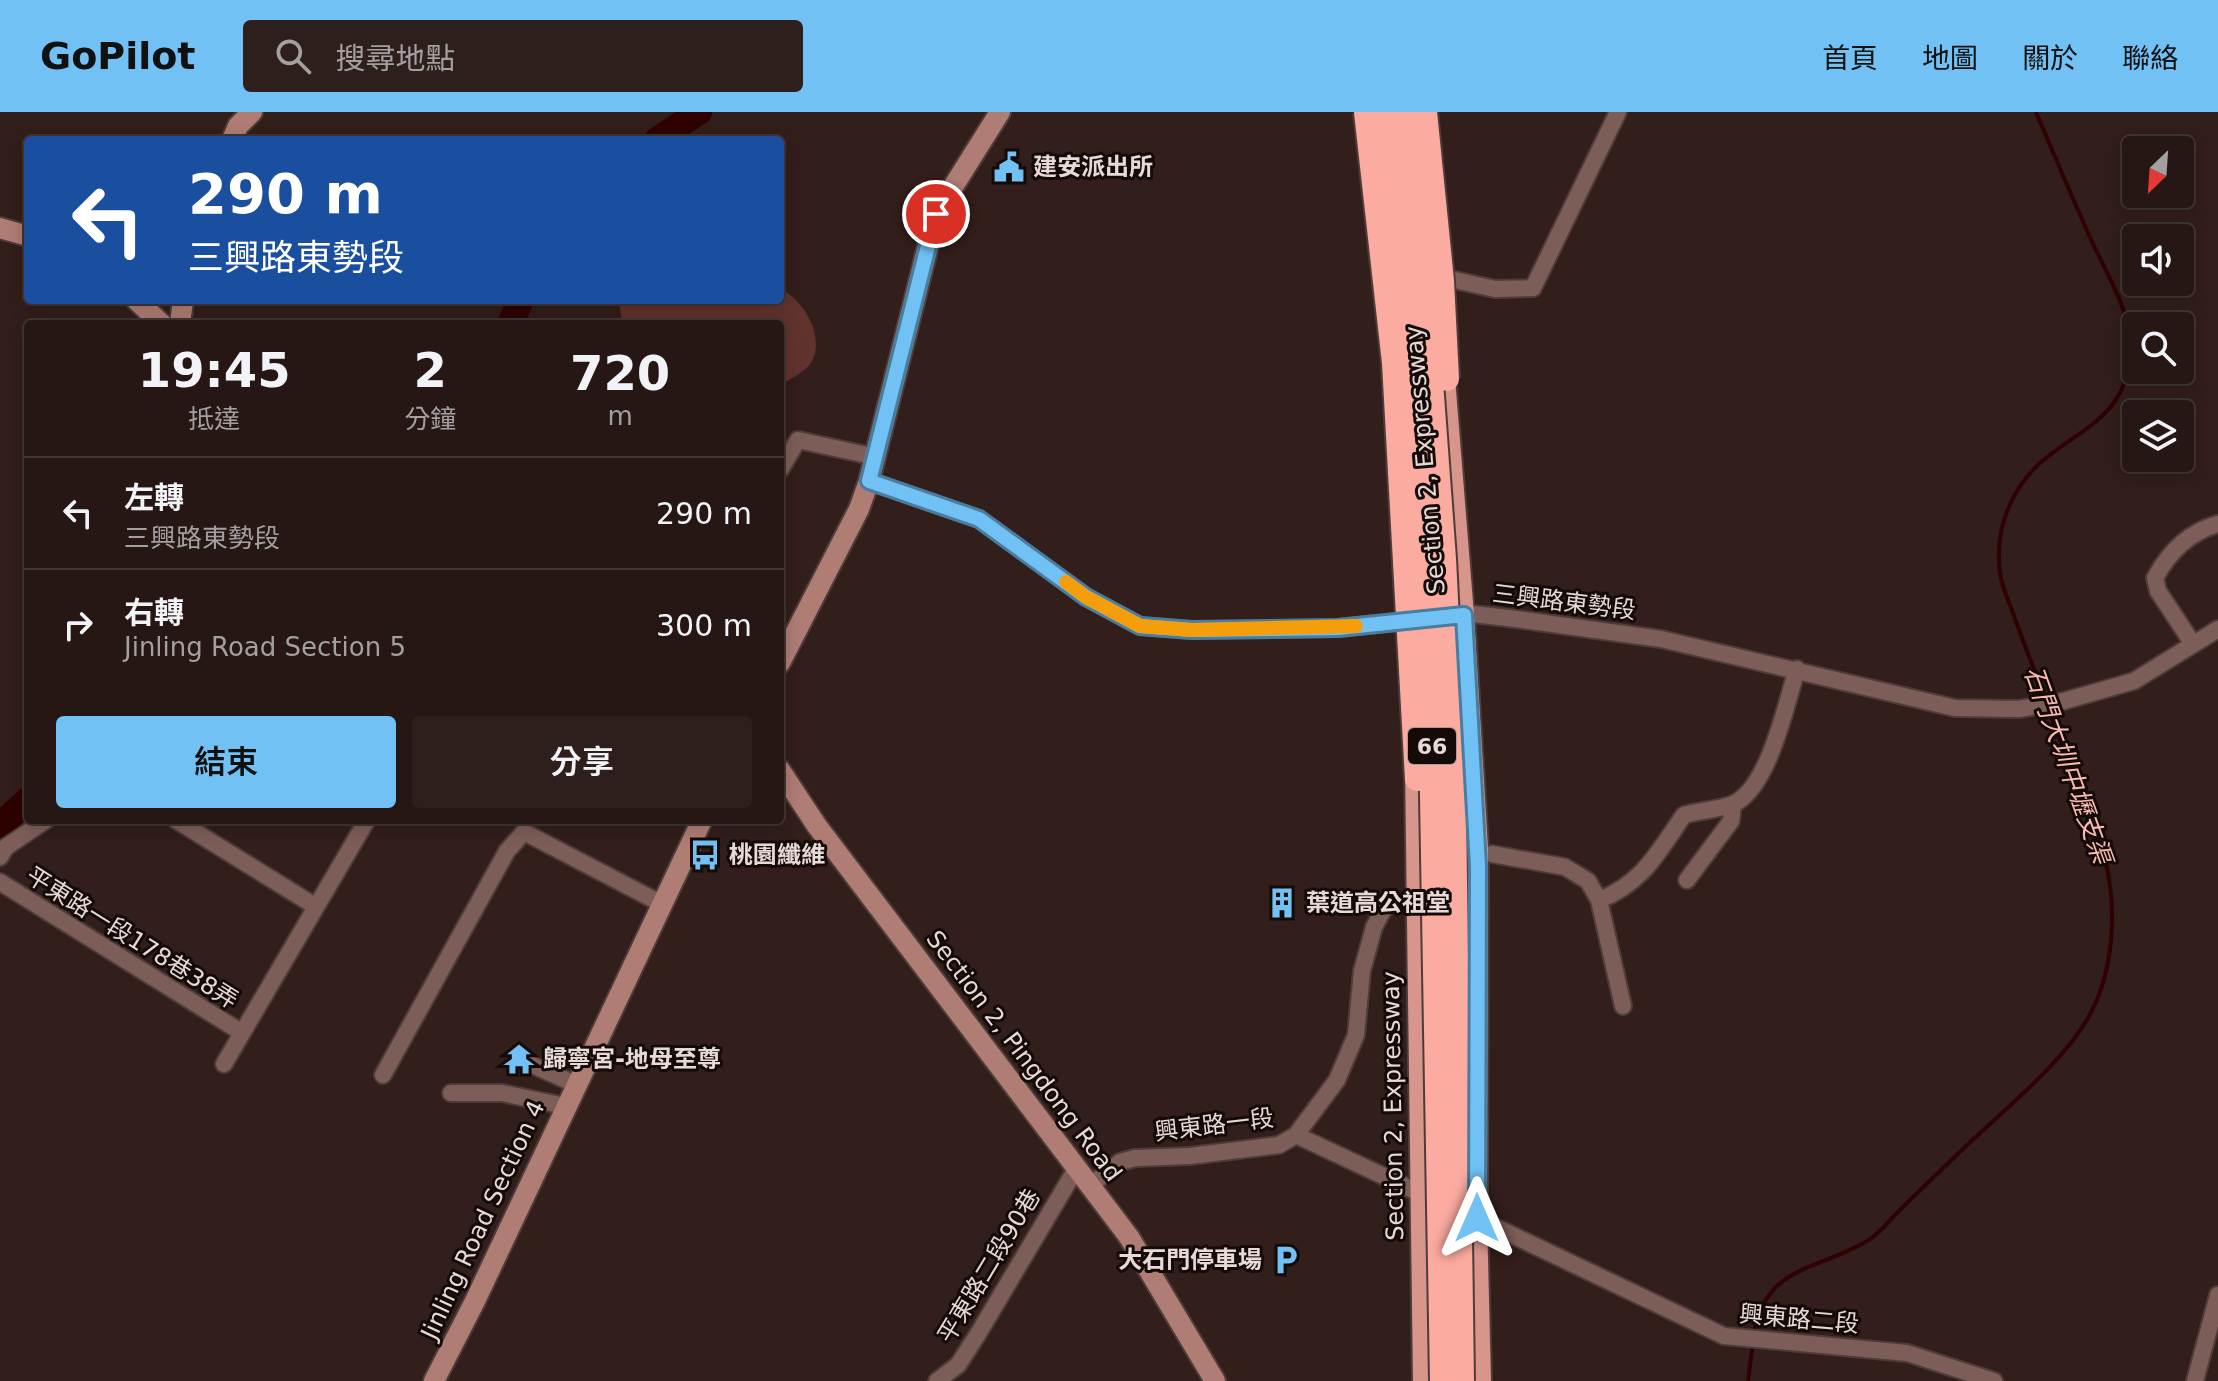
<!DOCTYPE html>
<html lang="zh-TW">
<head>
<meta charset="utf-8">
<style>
  body { margin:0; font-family:"DejaVu Sans","Noto Sans TC",sans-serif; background:#2e1f1d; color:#f1f3f6; height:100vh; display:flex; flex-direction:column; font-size:30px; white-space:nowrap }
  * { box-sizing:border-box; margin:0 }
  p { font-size:26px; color:#a49fa0 }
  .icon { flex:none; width:44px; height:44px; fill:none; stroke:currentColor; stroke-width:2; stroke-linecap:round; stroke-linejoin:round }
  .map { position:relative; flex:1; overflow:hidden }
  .panel { position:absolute; left:24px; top:208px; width:760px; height:504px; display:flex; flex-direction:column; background:#261614; border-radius:8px; box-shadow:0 4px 20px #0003,0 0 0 2px #423534 }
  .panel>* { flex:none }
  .hud { position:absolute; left:24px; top:24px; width:760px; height:168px; border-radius:8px; box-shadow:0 4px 20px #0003,0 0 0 2px #423534; background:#1a4fa0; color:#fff; overflow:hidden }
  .needle { width:52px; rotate:205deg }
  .tools { position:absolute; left:2122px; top:24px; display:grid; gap:16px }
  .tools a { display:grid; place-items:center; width:72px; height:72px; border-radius:8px; background:#261614; box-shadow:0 4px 20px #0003,0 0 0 2px #423534; font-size:40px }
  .pin { position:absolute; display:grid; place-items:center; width:68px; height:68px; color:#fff; margin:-34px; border:4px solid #fff; border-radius:50%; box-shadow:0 2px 8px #0007 }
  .me { position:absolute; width:88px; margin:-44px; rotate:0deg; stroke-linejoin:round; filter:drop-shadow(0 0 6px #0008) }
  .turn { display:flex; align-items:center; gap:28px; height:168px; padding:0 32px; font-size:36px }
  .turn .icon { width:104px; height:104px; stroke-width:2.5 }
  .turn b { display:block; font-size:56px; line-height:68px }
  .eta { display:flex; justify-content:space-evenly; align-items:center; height:136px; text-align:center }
  .eta b { font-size:48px; font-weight:600; line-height:56px }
  .action { display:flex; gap:16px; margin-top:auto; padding:16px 32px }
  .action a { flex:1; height:92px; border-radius:8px; background:#71c1f4; color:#111; font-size:32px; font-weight:600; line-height:92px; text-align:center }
  .action a+a { background:#2e1f1d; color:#f1f3f6 }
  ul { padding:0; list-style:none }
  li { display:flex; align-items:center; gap:24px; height:112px; padding:0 32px; border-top:2px solid #423534 }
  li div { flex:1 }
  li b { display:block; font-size:30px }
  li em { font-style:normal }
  header { display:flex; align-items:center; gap:48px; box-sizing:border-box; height:112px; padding:0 40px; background:#71c1f4; color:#111 }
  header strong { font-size:38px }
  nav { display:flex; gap:44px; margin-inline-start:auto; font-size:28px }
  .search { width:560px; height:72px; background:#2e1f1d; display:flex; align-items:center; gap:20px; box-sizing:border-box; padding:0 28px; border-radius:8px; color:#a49fa0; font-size:30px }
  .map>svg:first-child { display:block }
  .green { fill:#61332d }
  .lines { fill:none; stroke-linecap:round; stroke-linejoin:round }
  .stream { stroke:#2f0101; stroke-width:4 }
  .river { stroke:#2f0101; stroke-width:26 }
  .street-casing { stroke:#4f3c39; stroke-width:20 }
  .secondary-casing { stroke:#4f3c39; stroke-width:24 }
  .primary-casing { stroke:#4f3c39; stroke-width:24 }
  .street { stroke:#7d5d58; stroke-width:16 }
  .secondary { stroke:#b07d75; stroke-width:20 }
  .primary { stroke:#d7958c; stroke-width:20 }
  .highway-bridge-casing { stroke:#4f3c39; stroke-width:28; stroke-linecap:butt }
  .highway-bridge { stroke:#fbaba0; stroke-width:24 }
  .route-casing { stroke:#497d9f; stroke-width:20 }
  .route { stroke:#71c1f4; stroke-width:14 }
  .slow { stroke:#f59e0b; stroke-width:14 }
  .labels { text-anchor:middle; stroke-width:6; stroke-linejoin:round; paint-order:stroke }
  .shield { fill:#140b09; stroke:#a89b98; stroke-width:2 }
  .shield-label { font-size:22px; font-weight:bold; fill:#e7d9d6 }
  .poi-label { font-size:24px; font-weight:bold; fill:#e7d9d6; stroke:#140b09; text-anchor:start }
  .street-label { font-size:24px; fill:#e7d9d6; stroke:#140b09 }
  .water-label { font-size:26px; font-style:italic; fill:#f9b9b0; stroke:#140b09 }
</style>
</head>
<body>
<header>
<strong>GoPilot</strong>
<div class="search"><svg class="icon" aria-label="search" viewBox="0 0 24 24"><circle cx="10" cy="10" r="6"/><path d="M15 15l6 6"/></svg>搜尋地點</div>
<nav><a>首頁</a><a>地圖</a><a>關於</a><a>聯絡</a></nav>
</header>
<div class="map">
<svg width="2218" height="1269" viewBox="0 0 2218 1269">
  <rect width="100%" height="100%" fill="#321e1b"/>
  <!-- green -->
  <path class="green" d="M780 177C804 187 826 226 811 251 804 261 790 267 780 273V212H626L622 210 619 188H780Z"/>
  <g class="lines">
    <!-- stream -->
    <g class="stream">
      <path d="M2036 0C2055 45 2074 90 2094 134 2111 170 2132 202 2130 243 2126 305 2079 317 2040 351 2008 380 1993 424 2001 467 2004 480 2011 494 2015 507 2025 534 2035 561 2045 587"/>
      <path d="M1754 1221C1766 1151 1821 1159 1870 1127 1880 1121 1888 1110 1896 1102 1918 1080 1940 1059 1962 1038 2002 999 2061 953 2088 906 2114 860 2117 801 2106 751L2048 596"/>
      <polyline points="1748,1269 1753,1230"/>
    </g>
    <!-- river -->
    <g class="river">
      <polyline points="657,28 699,0"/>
      <polyline points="510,212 521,188"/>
      <polyline points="0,713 28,688"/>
    </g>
    <!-- street casing -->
    <g class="street-casing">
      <g id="street">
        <polyline points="1450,167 1495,177 1533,176 1618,0"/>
        <polyline points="780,358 798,328 876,345"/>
        <polyline points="869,369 979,407 1086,485 1140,514 1192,518 1338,516 1416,508"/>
        <polyline points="1455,504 1473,502 1516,507 1661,527 1955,596 2019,597 2064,589 2134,569 2218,517"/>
        <path d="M2193 532 2158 479 2155 466C2169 440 2189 420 2218 412"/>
        <polyline points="176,708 315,794"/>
        <polyline points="1492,742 1565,755 1588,769 1599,788 1623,894"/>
        <polyline points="0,745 6,735 46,708"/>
        <polyline points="1687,768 1731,709 1733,692"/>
        <polyline points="0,770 241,920"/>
        <path d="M1599 788C1643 771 1658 740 1684 703 1698 699 1722 697 1733 692 1769 676 1786 592 1797 557"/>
        <polyline points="528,951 577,973"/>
        <polyline points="224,952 367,708"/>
        <polyline points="383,963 507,739 524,720 662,792"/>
        <polyline points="451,981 502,981 565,994"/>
        <polyline points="1296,1023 1428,1085"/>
        <polyline points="1091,1073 1120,1050 1135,1046 1190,1044 1279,1033 1296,1023 1337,968 1356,923 1362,859 1374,815 1387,791"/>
        <polyline points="1468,1102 1724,1224 1907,1241 1994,1269"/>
        <polyline points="937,1269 958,1253 978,1222 1076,1057"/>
        <polyline points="2195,1269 2218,1183"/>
      </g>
    </g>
    <!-- secondary casing -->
    <g class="secondary-casing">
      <g id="secondary">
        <polyline points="232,28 238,14 252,0"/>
        <polyline points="0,116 28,124"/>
        <polyline points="136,188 162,212"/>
        <polyline points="180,212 183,188"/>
        <polyline points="780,551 859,397 869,369 936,102 1000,0"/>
        <polyline points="780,658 817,714 1129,1125 1215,1269"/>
        <polyline points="434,1269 475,1189 702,708"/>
      </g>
    </g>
    <!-- primary casing -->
    <g class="primary-casing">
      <g id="primary">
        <polyline points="1444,254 1464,503 1478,737 1477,1106 1481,1269"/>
        <polyline points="1415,653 1423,1269"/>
      </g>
    </g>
    <!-- street -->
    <use href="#street" class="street"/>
    <!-- secondary -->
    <use href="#secondary" class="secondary"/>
    <!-- primary -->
    <use href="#primary" class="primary"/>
    <!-- highway-bridge casing -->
    <g class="highway-bridge-casing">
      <g id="highway-bridge">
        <polyline points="1366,0 1394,251 1417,667"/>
        <polyline points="1387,0 1409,225 1431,625 1442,1269"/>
        <polyline points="1404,0 1424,175 1444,447 1453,626 1462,1269"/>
        <polyline points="1425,0 1442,169 1447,267"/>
      </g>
    </g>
    <!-- highway-bridge -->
    <use href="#highway-bridge" class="highway-bridge"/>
  </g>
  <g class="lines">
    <!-- route casing -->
    <g class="route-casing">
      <polyline id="route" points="936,102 869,369 979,407 1086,485 1140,514 1192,518 1338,516 1464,503 1478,754 1477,1106"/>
    </g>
    <!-- route -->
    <use href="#route" class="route"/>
    <!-- slow -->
    <polyline class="slow" points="1066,470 1086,485 1140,514 1192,518 1356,514"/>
  </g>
  <!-- icons -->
  <defs>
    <g id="civic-bare" transform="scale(2.4)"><path d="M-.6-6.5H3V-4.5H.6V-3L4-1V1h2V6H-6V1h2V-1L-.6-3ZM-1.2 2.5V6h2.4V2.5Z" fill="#71c1f4" stroke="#140b09" stroke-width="2.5" paint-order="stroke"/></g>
    <g id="bus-bare" transform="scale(2.4)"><path d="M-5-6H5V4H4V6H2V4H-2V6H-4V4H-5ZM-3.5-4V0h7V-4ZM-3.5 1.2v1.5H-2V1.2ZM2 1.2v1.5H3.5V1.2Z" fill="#71c1f4" stroke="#140b09" stroke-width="2.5" paint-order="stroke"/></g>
    <g id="building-bare" transform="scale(2.4)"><path d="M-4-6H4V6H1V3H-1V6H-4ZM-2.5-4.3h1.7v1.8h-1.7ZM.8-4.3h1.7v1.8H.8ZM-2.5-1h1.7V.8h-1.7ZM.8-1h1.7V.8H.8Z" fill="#71c1f4" stroke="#140b09" stroke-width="2.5" paint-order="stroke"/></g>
    <g id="temple-bare" transform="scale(2.4)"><path d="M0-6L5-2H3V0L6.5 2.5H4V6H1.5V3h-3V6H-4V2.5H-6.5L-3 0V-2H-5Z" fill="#71c1f4" stroke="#140b09" stroke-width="2.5" paint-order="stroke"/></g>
    <g id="parking-bare" transform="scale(2.4)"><path d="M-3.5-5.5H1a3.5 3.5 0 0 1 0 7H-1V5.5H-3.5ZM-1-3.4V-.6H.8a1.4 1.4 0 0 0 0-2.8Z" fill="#71c1f4" stroke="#140b09" stroke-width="2.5" paint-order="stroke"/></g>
  </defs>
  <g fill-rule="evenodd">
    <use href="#civic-bare" x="1009" y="55"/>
    <use href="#bus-bare" x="705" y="743"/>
    <use href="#building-bare" x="1282" y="791"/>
    <use href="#temple-bare" x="519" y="947"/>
    <use href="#parking-bare" x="1286" y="1148"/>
  </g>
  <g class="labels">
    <!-- shield labels -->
    <rect class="shield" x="1408" y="616" width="48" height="36" rx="6"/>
    <g class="shield-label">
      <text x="1432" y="642">66</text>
    </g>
    <!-- poi labels -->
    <g class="poi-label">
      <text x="1033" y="63">建安派出所</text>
      <text x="729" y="751">桃園纖維</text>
      <text x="1306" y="799">葉道高公祖堂</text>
      <text x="543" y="955">歸寧宮-地母至尊</text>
      <text x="1262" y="1156" text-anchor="end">大石門停車場</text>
    </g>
    <!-- street labels -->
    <g class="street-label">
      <text transform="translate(1425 348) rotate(-95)" y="8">Section 2, Expressway</text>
      <text transform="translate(1564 490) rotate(7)" y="8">三興路東勢段</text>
      <text transform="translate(132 826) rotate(32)" y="8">平東路一段178巷38弄</text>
      <text transform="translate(1024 944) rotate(53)" y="8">Section 2, Pingdong Road</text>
      <text transform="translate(1393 994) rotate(-91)" y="8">Section 2, Expressway</text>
      <text transform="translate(1214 1013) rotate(-7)" y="8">興東路一段</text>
      <text transform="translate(483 1108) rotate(-65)" y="8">Jinling Road Section 4</text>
      <text transform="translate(989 1154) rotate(-59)" y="8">平東路二段90巷</text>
      <text transform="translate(1799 1207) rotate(5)" y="8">興東路二段</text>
    </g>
    <!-- water labels -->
    <g class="water-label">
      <text transform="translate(2068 653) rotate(70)" y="9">石門大圳中壢支渠</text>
    </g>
  </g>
</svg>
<div class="tools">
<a><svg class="needle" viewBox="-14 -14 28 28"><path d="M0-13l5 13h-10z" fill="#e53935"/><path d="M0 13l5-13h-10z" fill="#a49fa0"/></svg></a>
<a><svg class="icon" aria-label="sound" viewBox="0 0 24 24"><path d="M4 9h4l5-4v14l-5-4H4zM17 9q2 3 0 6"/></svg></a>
<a><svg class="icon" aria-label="search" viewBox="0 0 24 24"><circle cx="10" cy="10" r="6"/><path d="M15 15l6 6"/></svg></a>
<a><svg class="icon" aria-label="layers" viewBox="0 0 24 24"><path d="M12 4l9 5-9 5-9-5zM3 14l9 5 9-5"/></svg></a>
</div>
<div class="pin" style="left:936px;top:102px;background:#d93025"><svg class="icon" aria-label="arrive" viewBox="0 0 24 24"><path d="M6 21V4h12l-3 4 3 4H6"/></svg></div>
<svg class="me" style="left:1477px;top:1106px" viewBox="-20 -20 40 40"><path d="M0-17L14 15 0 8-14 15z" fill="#71c1f4" stroke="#fff" stroke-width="4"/></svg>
<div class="hud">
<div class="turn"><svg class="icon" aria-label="left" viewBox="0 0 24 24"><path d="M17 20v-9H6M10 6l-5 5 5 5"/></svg><div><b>290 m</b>三興路東勢段</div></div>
</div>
<section class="panel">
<div class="eta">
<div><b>19:45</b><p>抵達</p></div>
<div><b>2</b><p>分鐘</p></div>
<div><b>720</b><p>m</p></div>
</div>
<ul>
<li><svg class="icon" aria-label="left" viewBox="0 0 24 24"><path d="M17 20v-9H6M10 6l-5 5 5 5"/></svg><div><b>左轉</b><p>三興路東勢段</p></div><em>290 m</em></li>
<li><svg class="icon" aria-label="right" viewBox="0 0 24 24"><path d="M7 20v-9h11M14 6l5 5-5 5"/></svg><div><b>右轉</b><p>Jinling Road Section 5</p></div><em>300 m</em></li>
</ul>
<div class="action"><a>結束</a><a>分享</a></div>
</section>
</div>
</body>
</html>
